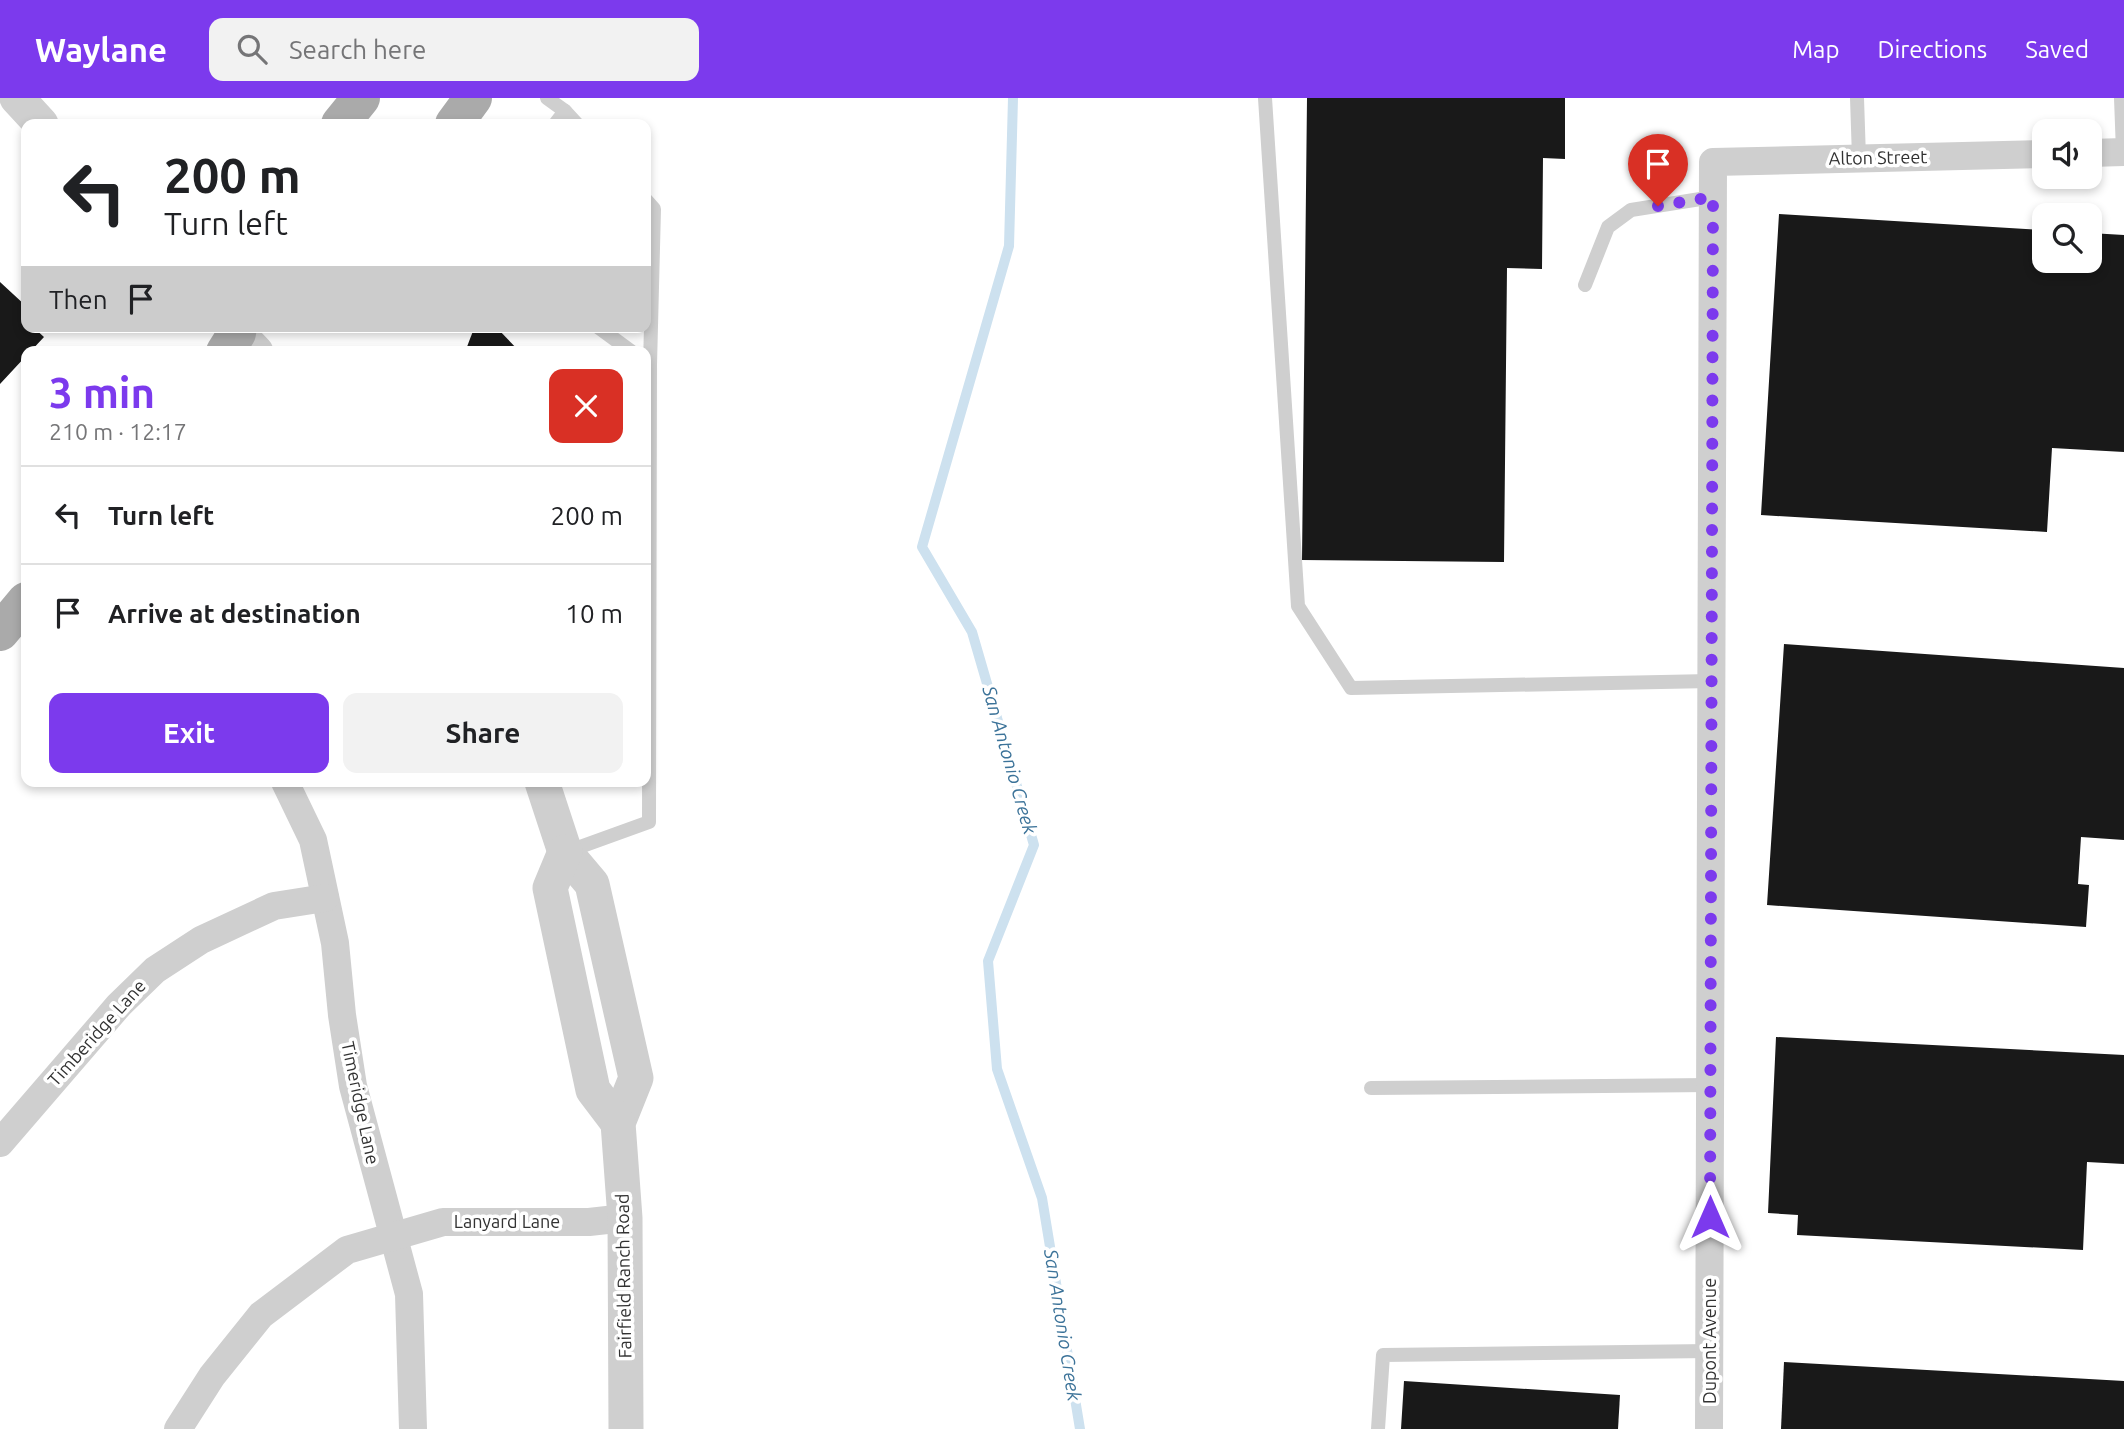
<!DOCTYPE html>
<html lang="en">
<head>
<meta charset="utf-8">
<style>
  body { margin:0; font-family:Ubuntu,sans-serif; background:#f2f2f2; color:#202124; height:100vh; display:flex; flex-direction:column; font-size:26px; white-space:nowrap }
  * { box-sizing:border-box; margin:0 }
  p { font-size:23px; color:#757577 }
  .icon { flex:none; width:38px; height:38px; fill:none; stroke:currentColor; stroke-width:2; stroke-linecap:round; stroke-linejoin:round }
  .map { position:relative; flex:1; overflow:hidden }
  .drawer { position:absolute; left:21px; top:248px; width:630px; height:441px; display:flex; flex-direction:column; background:#fff; border-radius:14px; box-shadow:0 4px 10px #0003 }
  .drawer>* { flex:none }
  .top-card { position:absolute; left:21px; top:21px; width:630px; height:214px; border-radius:14px; box-shadow:0 4px 10px #0003; background:#fff; color:#202124; overflow:hidden }
  .controls { position:absolute; left:2032px; top:21px; display:grid; gap:14px }
  .controls a { display:grid; place-items:center; width:70px; height:70px; border-radius:14px; background:#fff; box-shadow:0 4px 10px #0003; font-size:35px }
  .pin { position:absolute; display:grid; place-items:center; width:60px; height:60px; color:#fff; margin:-72px -30px; border-radius:50% 50% 50% 0; rotate:-45deg; box-shadow:0 0 7px #0007 }
  .pin .icon { rotate:45deg }
  .me { position:absolute; width:77px; margin:-38px; rotate:0deg; stroke-linejoin:round; filter:drop-shadow(0 0 5px #0008) }
  .turn { display:flex; align-items:center; gap:24px; height:147px; padding:0 28px; font-size:32px }
  .turn .icon { width:91px; height:91px; stroke-width:2.5 }
  .turn b { display:block; font-size:49px; line-height:60px }
  .then { display:flex; align-items:center; height:66px; padding:0 28px; background:#0003; gap:14px; font-size:26px }
  .round { display:grid; place-items:center; flex:none; width:74px; height:74px; border-radius:14px; background:#f2f2f2 }
  .head { display:flex; align-items:center; justify-content:space-between; height:119px; padding:0 28px }
  h1 { font-size:42px; font-weight:700; line-height:52px; color:#7c3aed }
  .button { display:flex; gap:14px; margin-top:auto; padding:14px 28px }
  .button a { flex:1; height:80px; border-radius:14px; background:#7c3aed; color:#fff; font-size:28px; font-weight:700; line-height:80px; text-align:center }
  .button a+a { background:#f2f2f2; color:#202124 }
  ul { padding:0; list-style:none }
  li { display:flex; align-items:center; gap:21px; height:98px; padding:0 28px; border-top:2px solid #e0e0e0 }
  li div { flex:1 }
  li b { display:block; font-size:26px }
  li em { font-style:normal }
  header { display:flex; align-items:center; gap:42px; box-sizing:border-box; height:98px; padding:0 35px; background:#7c3aed; color:#fff }
  header strong { font-size:33px }
  nav { display:flex; gap:38px; margin-inline-start:auto; font-size:24px }
  .search { width:490px; height:63px; background:#f2f2f2; display:flex; align-items:center; gap:18px; box-sizing:border-box; padding:0 24px; border-radius:14px; color:#757577; font-size:26px }
  .map>svg:first-child { display:block }
  .lines { fill:none; stroke-linecap:round; stroke-linejoin:round }
  .stream { stroke:#cde1ef; stroke-width:10 }
  .building { fill:#191919 }
  .service { stroke:#cfcfcf; stroke-width:14 }
  .minor { stroke:#cfcfcf; stroke-width:28 }
  .tertiary { stroke:#cfcfcf; stroke-width:35 }
  .primary { stroke:#aaa; stroke-width:38 }
  .route { stroke:#7c3aed; stroke-width:12; stroke-dasharray:0 21.6 }
  .labels { text-anchor:middle; stroke-width:7; stroke-linejoin:round; paint-order:stroke }
  .street-label { font-size:18px; fill:#323232; stroke:#fff }
  .water-label { font-size:19px; font-style:italic; fill:#3c7399; stroke:#fff }
</style>
</head>
<body>
<header>
<strong>Waylane</strong>
<div class="search"><svg class="icon" aria-label="search" viewBox="0 0 24 24"><circle cx="10" cy="10" r="6"/><path d="M15 15l6 6"/></svg>Search here</div>
<nav><a>Map</a><a>Directions</a><a>Saved</a></nav>
</header>
<div class="map">
<svg width="2124" height="1331" viewBox="0 0 2124 1331">
  <rect width="100%" height="100%" fill="#fff"/>
  <g class="lines">
    <!-- stream -->
    <polyline class="stream" points="1013,0 1009,148 922,449 972,534 1034,747 988,863 997,971 1042,1100 1080,1331"/>
  </g>
  <!-- building -->
  <g class="building">
    <polygon points="1307,0 1565,0 1565,61 1543,60 1542,171 1507,170 1504,464 1302,462"/>
    <polygon points="1779,116 2044,132 2044,163 2090,163 2090,135 2124,137 2124,354 2052,350 2047,434 1761,417"/>
    <polygon points="0,184 26,208 26,229 33,229 44,239 30,254 26,254 26,258 0,286"/>
    <polygon points="485,229 496,229 520,254 465,254 473,233"/>
    <polygon points="1784,546 2124,570 2124,742 2081,739 2078,786 2089,787 2086,829 1767,807"/>
    <polygon points="1776,939 2124,957 2124,1066 2087,1064 2083,1152 1797,1137 1798,1117 1768,1115"/>
    <polygon points="1784,1264 2124,1283 2124,1331 1781,1331"/>
    <polygon points="1404,1283 1620,1297 1618,1331 1401,1331"/>
  </g>
  <g class="lines">
    <!-- service -->
    <g class="service">
      <polyline points="547,0 565,13 577,26"/>
      <polyline points="1265,0 1298,508 1351,590 1711,583"/>
      <polyline points="1857,0 1859,60"/>
      <polyline points="2121,0 2123,54"/>
      <polyline points="555,26 565,13"/>
      <polyline points="1585,187 1608,129 1631,112 1713,99"/>
      <polyline points="598,229 632,254"/>
      <polyline points="566,754 649,724 650,267 654,111 646,102"/>
      <polyline points="1371,990 1711,987"/>
      <polyline points="1378,1331 1383,1257 1710,1253"/>
    </g>
    <!-- minor -->
    <g class="minor">
      <polyline points="2090,55 2124,54"/>
      <polyline points="285,684 313,742 335,845 342,917 353,988 409,1196 413,1331"/>
      <polyline points="0,1045 119,907 155,872 201,842 274,808 325,800"/>
      <polyline points="178,1331 212,1278 261,1217 347,1152 443,1124 589,1124 625,1120"/>
      <polyline points="1709,1331 1713,64 2044,56"/>
    </g>
    <!-- tertiary -->
    <g class="tertiary">
      <polyline points="17,0 41,26"/>
      <polyline points="232,229 256,254"/>
      <polyline points="542,684 565,754 592,786 636,980 618,1025 625,1120 626,1331"/>
      <polyline points="565,754 550,790 593,992 618,1025"/>
    </g>
    <!-- primary -->
    <g class="primary">
      <polyline points="340,26 361,0"/>
      <polyline points="454,26 473,0"/>
      <polyline points="225,254 237,235 238,229"/>
      <polyline points="0,534 26,503"/>
    </g>
  </g>
  <g class="lines">
    <!-- route -->
    <polyline class="route" points="1658,108 1713,99 1710,1119"/>
  </g>
  <g class="labels">
    <!-- street labels -->
    <g class="street-label">
      <text transform="translate(1878 60) rotate(-1)" y="6">Alton Street</text>
      <text transform="translate(97 935) rotate(-48)" y="6">Timberidge Lane</text>
      <text transform="translate(360 1005) rotate(78)" y="6">Timeridge Lane</text>
      <text x="507" y="1130">Lanyard Lane</text>
      <text transform="translate(624 1178) rotate(-91)" y="6">Fairfield Ranch Road</text>
      <text transform="translate(1710 1243) rotate(-90)" y="6">Dupont Avenue</text>
    </g>
    <!-- water labels -->
    <g class="water-label">
      <text transform="translate(1010 662) rotate(74)" y="7">San Antonio Creek</text>
      <text transform="translate(1063 1227) rotate(81)" y="7">San Antonio Creek</text>
    </g>
  </g>
</svg>
<div class="controls">
<a><svg class="icon" aria-label="sound" viewBox="0 0 24 24"><path d="M4 9h4l5-4v14l-5-4H4zM17 9q2 3 0 6"/></svg></a>
<a><svg class="icon" aria-label="search" viewBox="0 0 24 24"><circle cx="10" cy="10" r="6"/><path d="M15 15l6 6"/></svg></a>
</div>
<div class="pin" style="left:1658px;top:108px;background:#d93025"><svg class="icon" aria-label="arrive" viewBox="0 0 24 24"><path d="M6 21V4h12l-3 4 3 4H6"/></svg></div>
<svg class="me" style="left:1710px;top:1119px" viewBox="-20 -20 40 40"><path d="M0-17L14 15 0 8-14 15z" fill="#7c3aed" stroke="#fff" stroke-width="4"/></svg>
<div class="top-card">
<div class="turn"><svg class="icon" aria-label="left" viewBox="0 0 24 24"><path d="M17 20v-9H6M10 6l-5 5 5 5"/></svg><div><b>200 m</b>Turn left</div></div>
<div class="then">Then<svg class="icon" aria-label="arrive" viewBox="0 0 24 24"><path d="M6 21V4h12l-3 4 3 4H6"/></svg></div>
</div>
<section class="drawer">
<div class="head"><div><h1>3 min</h1><p>210 m · 12:17</p></div><a class="round" style="background:#d93025;color:#fff"><svg class="icon" aria-label="close" viewBox="0 0 24 24"><path d="M6 6l12 12M18 6L6 18"/></svg></a></div>
<ul>
<li><svg class="icon" aria-label="left" viewBox="0 0 24 24"><path d="M17 20v-9H6M10 6l-5 5 5 5"/></svg><div><b>Turn left</b></div><em>200 m</em></li>
<li><svg class="icon" aria-label="arrive" viewBox="0 0 24 24"><path d="M6 21V4h12l-3 4 3 4H6"/></svg><div><b>Arrive at destination</b></div><em>10 m</em></li>
</ul>
<div class="button"><a>Exit</a><a>Share</a></div>
</section>
</div>
</body>
</html>
